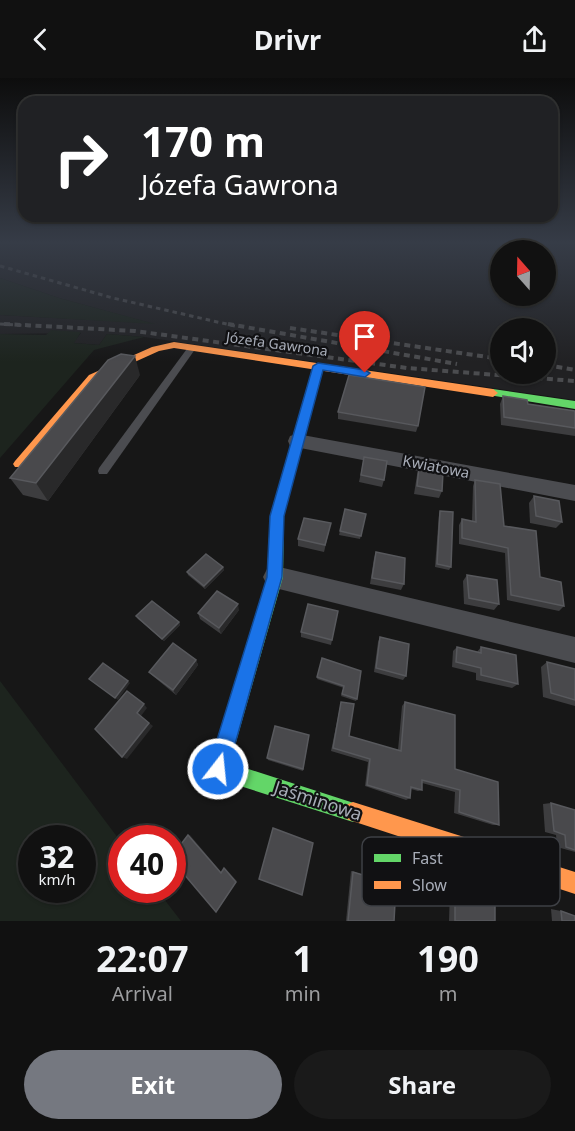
<!DOCTYPE html>
<html lang="en">
<head>
<meta charset="utf-8">
<style>
  body { margin:0; font-family:"Noto Sans",sans-serif; background:#1a1a1a; color:#f1f3f6; height:100vh; display:flex; flex-direction:column; font-size:22px; white-space:nowrap }
  * { box-sizing:border-box; margin:0 }
  p { font-size:20px; color:#9c9d9f }
  .icon { flex:none; width:33px; height:33px; fill:none; stroke:currentColor; stroke-width:2; stroke-linecap:round; stroke-linejoin:round }
  .map { position:relative; height:843px; overflow:hidden }
  .panel { display:flex; flex-direction:column; background:#111; flex:1 }
  .panel>* { flex:none }
  .hud { position:absolute; left:18px; top:18px; width:540px; height:126px; border-radius:18px; box-shadow:0 2px 4px #0004,0 0 0 2px #303131; background:#202124; color:#fff; overflow:hidden }
  .needle { width:39px; rotate:340deg }
  .tools { position:absolute; left:490px; top:162px; display:grid; gap:12px }
  .tools a { display:grid; place-items:center; width:66px; height:66px; border-radius:50%; background:#111; box-shadow:0 2px 4px #0004,0 0 0 2px #303131; font-size:30px }
  .speed { position:absolute; left:18px; top:747px; display:flex; gap:12px; font-size:30px; font-weight:700; text-align:center }
  .speed>* { display:grid; place-content:center; width:78px; height:78px; border-radius:50%; background:#111; box-shadow:0 2px 4px #0004,0 0 0 2px #303131; line-height:1 }
  .speed small { font-size:15px; font-weight:400 }
  .speed .limit { border:9px solid #d22; background:#fff; color:#111 }
  .pin { position:absolute; display:grid; place-items:center; width:51px; height:51px; color:#fff; margin:-62px -26px; border-radius:50% 50% 50% 0; rotate:-45deg; box-shadow:0 0 6px #0007 }
  .pin .icon { rotate:45deg }
  .me { position:absolute; width:66px; margin:-33px; rotate:16deg; stroke-linejoin:round; filter:drop-shadow(0 0 4px #0008) }
  .turn { display:flex; align-items:center; gap:21px; height:126px; padding:0 24px; font-size:27px }
  .turn .icon { width:78px; height:78px; stroke-width:2.5 }
  .turn b { display:block; font-size:42px; line-height:51px }
  .eta { display:flex; justify-content:space-evenly; align-items:center; height:102px; text-align:center }
  .eta b { font-size:36px; font-weight:700; line-height:42px }
  .primary-button { display:flex; gap:12px; margin-top:auto; padding:12px 24px }
  .primary-button a { flex:1; height:69px; border-radius:36px; background:#757880; color:#fff; font-size:24px; font-weight:700; line-height:69px; text-align:center }
  .primary-button a+a { background:#1a1a1a; color:#f1f3f6 }
  header { display:flex; justify-content:space-between; align-items:center; height:78px; padding:0 24px; background:#111; font-size:27px; font-weight:700 }
  .map>svg:first-child { display:block }
  .built { fill:#212123; fill-rule:evenodd }
  .green { fill:#1d241e; fill-rule:evenodd }
  .lines { fill:none; stroke-linecap:round; stroke-linejoin:round }
  .lane { fill:#4b4c50; fill-rule:evenodd }
  .street { fill:#4b4c50; fill-rule:evenodd }
  .fast { fill:#63d668; fill-rule:evenodd }
  .slow { fill:#ff974d; fill-rule:evenodd }
  .rail-far1 { stroke:#4b4c4f; stroke-width:3; stroke-dasharray:4.5 4; stroke-linecap:butt }
  .rail { stroke:#4b4c4f; stroke-width:4; stroke-dasharray:6 4.5; stroke-linecap:butt }
  .wall { fill:#3d3d3f }
  .shaded-wall { fill:#29292a }
  .building { fill:#49494c; stroke:#58595d; stroke-width:1.5 }
  .route { fill:#1a73e8; stroke:#114b97; stroke-width:1.5 }
  .labels { text-anchor:middle; stroke-width:4.5; stroke-linejoin:round; paint-order:stroke }
  .far-street-label { font-size:14px; fill:#a8adb8; stroke:#111113 }
  .street-label { font-size:15px; fill:#a8adb8; stroke:#111113 }
  .near-street-label { font-size:18px; fill:#a8adb8; stroke:#111113 }
  .key { fill:#111113; stroke:#3e4045; stroke-width:1.5 }
  .key-label { font-size:16px; fill:#a8adb8 }
</style>
</head>
<body>
<header><svg class="icon" aria-label="back" viewBox="0 0 24 24"><path d="M15 5l-7 7 7 7"/></svg>Drivr<svg class="icon" aria-label="share" viewBox="0 0 24 24"><path d="M12 15V3M7 8l5-5 5 5M5 13v7h14v-7"/></svg></header>
<div class="map">
<svg width="575" height="843" viewBox="0 0 575 843">
  <rect width="100%" height="100%" fill="#171717"/>
  <!-- built -->
  <path class="built" d="M0 166H575V322L144 259 107 256 99 267 73 265 81 255 0 256V237L150 245 59 220 0 200ZM501 172H546V218H501ZM501 250H546V296H501Z"/>
  <!-- green -->
  <g class="green">
    <polygon points="0,200 59,220 155,246 0,237"/>
    <polygon points="51,252 81,254 74,265 99,267 107,256 144,259 94,272 0,380 0,256 46,257"/>
    <path d="M0 603 121 764 122 812H157L181 843H0ZM32 760H82V812H32Z"/>
  </g>
  <g class="lines">
    <!-- lane -->
    <polygon class="lane" points="189,268 196,270 107,396 99,396 98,393 99,390"/>
    <!-- street -->
    <g class="street">
      <polygon points="297,356 575,407 575,423 290,368 288,363 290,358"/>
      <polygon points="275,488 575,559 575,585 275,510 267,507 263,499 267,491"/>
    </g>
    <!-- fast -->
    <g class="fast">
      <polygon points="318,285 323,288 284,438 283,499 230,685 360,727 363,734 360,741 353,744 218,701 211,698 208,691 267,499 270,438 313,288"/>
      <polygon points="493,311 575,323 575,331 489,317 489,313"/>
    </g>
    <!-- slow -->
    <g class="slow">
      <polygon points="174,264 493,311 498,315 493,319 174,270 159,273 97,301 23,389 15,389 13,386 15,383 89,297 152,269"/>
      <polygon points="353,724 575,794 575,816 346,741 343,734 346,727"/>
    </g>
    <!-- rail-far1 -->
    <g class="rail-far1">
      <polyline points="0,188 113,220 235,248"/>
      <polyline points="0,246 33,248"/>
    </g>
    <!-- rail -->
    <g class="rail">
      <polyline points="4,246 135,253 407,290 575,303"/>
      <polyline points="228,246 457,286"/>
      <polyline points="290,250 501,281"/>
      <polyline points="546,287 575,292"/>
    </g>
  </g>
  <!-- wall -->
  <g class="wall">
    <polygon points="140,297 48,423 23,417 10,400"/>
    <polygon points="503,318 528,326 575,333 575,358 501,347 500,326"/>
    <polygon points="338,334 418,348 416,354 338,341"/>
    <polygon points="364,379 384,402 382,409 359,404"/>
    <polygon points="419,389 442,413 439,420 414,416 417,397"/>
    <polygon points="475,402 504,448 540,499 564,528 559,533 507,522 505,475 459,466 459,447 462,441 472,443 473,408"/>
    <polygon points="534,418 562,444 556,450 530,445 529,425"/>
    <polygon points="345,431 366,436 360,461 339,457"/>
    <polygon points="440,433 451,489 449,492 435,489 439,436"/>
    <polygon points="331,445 324,474 298,468 298,461"/>
    <polygon points="376,474 404,506 401,512 370,506 374,480"/>
    <polygon points="223,489 224,492 205,511 188,497 187,494"/>
    <polygon points="467,497 499,526 494,532 464,526 463,503"/>
    <polygon points="239,532 221,556 200,541 198,535"/>
    <polygon points="338,533 331,567 301,559 301,554"/>
    <polygon points="136,538 179,544 180,547 164,563 138,541"/>
    <polygon points="380,559 406,598 403,602 374,594 378,564"/>
    <polygon points="457,569 477,574 481,569 518,606 512,610 476,602 476,595 452,589 453,573"/>
    <polygon points="322,580 357,621 356,623 341,618 344,610 317,601"/>
    <polygon points="196,582 198,587 176,617 153,598 149,594"/>
    <polygon points="547,584 575,591 575,628 543,619 541,589"/>
    <polygon points="341,624 349,658 398,672 402,628 405,624 455,691 499,747 493,747 454,735 455,714 422,705 422,712 418,713 411,711 410,720 406,722 365,708 368,684 331,673"/>
    <polygon points="309,657 303,693 268,682 267,680"/>
    <polygon points="551,725 575,732 575,774 557,769 556,757 545,754 543,726"/>
    <polygon points="351,793 396,807 394,843 346,843"/>
    <polygon points="450,811 495,825 495,843 449,843"/>
    <polygon points="551,831 561,833 575,843 552,843"/>
  </g>
  <!-- shaded-wall -->
  <g class="shaded-wall">
    <polygon points="135,278 140,297 48,423 36,405"/>
    <polygon points="223,489 224,492 205,511 204,508"/>
    <polygon points="238,526 239,532 221,556 219,550"/>
    <polygon points="179,544 180,547 164,563 162,561"/>
    <polygon points="196,582 198,587 176,617 173,612"/>
    <polygon points="128,603 130,605 118,622 115,620"/>
    <polygon points="144,626 147,630 141,638 137,635"/>
    <polygon points="149,645 153,648 127,681 122,679"/>
    <polygon points="188,757 190,757 222,795 221,795"/>
    <polygon points="224,790 225,790 237,803 217,833"/>
  </g>
  <!-- building -->
  <g class="building">
    <polygon points="121,276 135,278 36,405 10,400 108,282"/>
    <polygon points="349,297 425,309 418,348 338,334"/>
    <polygon points="503,318 527,322 528,326 575,333 575,350 504,339"/>
    <polygon points="364,379 387,383 384,402 361,397"/>
    <polygon points="419,389 443,394 442,413 417,408"/>
    <polygon points="475,402 500,406 504,448 536,453 540,499 561,504 564,528 511,517 508,470 462,460 462,441 476,444"/>
    <polygon points="534,418 559,423 562,444 536,438"/>
    <polygon points="345,431 366,436 361,458 340,453"/>
    <polygon points="440,433 453,434 451,489 437,486"/>
    <polygon points="304,440 331,445 325,467 298,461"/>
    <polygon points="376,474 405,480 404,506 372,500"/>
    <polygon points="206,476 223,489 204,508 187,494"/>
    <polygon points="467,497 497,502 499,526 469,520"/>
    <polygon points="217,513 238,526 219,550 198,535"/>
    <polygon points="152,523 179,544 162,561 136,538"/>
    <polygon points="308,526 338,533 332,562 301,554"/>
    <polygon points="380,559 409,566 406,598 376,590"/>
    <polygon points="173,565 196,582 173,612 149,594"/>
    <polygon points="457,569 481,575 481,569 516,577 518,606 481,597 481,590 456,584"/>
    <polygon points="322,580 361,593 357,621 342,616 344,608 317,599"/>
    <polygon points="547,584 575,591 575,622 551,615"/>
    <polygon points="103,585 128,603 115,620 89,601"/>
    <polygon points="127,613 144,626 137,635 149,645 122,679 95,651"/>
    <polygon points="341,624 354,626 349,658 401,673 405,624 455,637 455,691 498,704 499,747 459,734 460,712 422,702 422,712 411,709 410,720 367,707 370,681 333,670"/>
    <polygon points="275,648 309,657 303,691 267,680"/>
    <polygon points="551,725 575,732 575,772 566,769 565,757 554,753"/>
    <polygon points="273,750 313,765 302,817 259,801"/>
    <polygon points="188,757 221,795 224,790 236,804 216,834 172,782 172,778"/>
    <polygon points="353,794 396,807 394,843 348,843"/>
    <polygon points="455,813 495,825 495,843 455,843"/>
    <polygon points="561,833 575,838 575,843 562,843"/>
  </g>
  <!-- sky -->
  <linearGradient id="sky" x2="0" y2="1"><stop stop-color="#0d0d0d"/><stop offset="0.58" stop-color="#363c47"/><stop offset="1" stop-color="#363c47" stop-opacity="0"/></linearGradient>
  <rect width="575" height="284" fill="url(#sky)"/>
  <!-- route -->
  <polygon class="route" points="318,285 365,292 370,295 365,299 323,292 284,438 282,499 228,691 225,698 218,701 211,698 208,691 267,499 270,438 313,288"/>
  <g class="labels">
    <!-- far-street labels -->
    <g class="far-street-label">
      <text transform="translate(277 266) rotate(8)" y="5">Józefa Gawrona</text>
    </g>
    <!-- street labels -->
    <g class="street-label">
      <text transform="translate(436 389) rotate(11)" y="5">Kwiatowa</text>
    </g>
    <!-- near-street labels -->
    <g class="near-street-label">
      <text transform="translate(318 723) rotate(18)" y="6">Jaśminowa</text>
    </g>
  </g>
  <!-- legend -->
  <rect x="362" y="759" width="198" height="69" rx="9" class="key"/>
  <rect x="374" y="776" width="27" height="8" fill="#63d668"/>
  <rect x="374" y="803" width="27" height="8" fill="#ff974d"/>
  <g class="key-label">
    <text x="412" y="786">Fast</text>
    <text x="412" y="813">Slow</text>
  </g>
</svg>
<div class="tools">
<a><svg class="needle" viewBox="-14 -14 28 28"><path d="M0-13l5 13h-10z" fill="#e53935"/><path d="M0 13l5-13h-10z" fill="#9c9d9f"/></svg></a>
<a><svg class="icon" aria-label="sound" viewBox="0 0 24 24"><path d="M4 9h4l5-4v14l-5-4H4zM17 9q2 3 0 6"/></svg></a>
</div>
<div class="speed"><div>32<small>km/h</small></div><div class="limit">40</div></div>
<div class="pin" style="left:365px;top:295px;background:#d93025"><svg class="icon" aria-label="arrive" viewBox="0 0 24 24"><path d="M6 21V4h12l-3 4 3 4H6"/></svg></div>
<svg class="me" style="left:218px;top:691px" viewBox="-20 -20 40 40"><circle r="17" fill="#1a73e8" stroke="#fff" stroke-width="3"/><path d="M0-11L8 9 0 5-8 9z" fill="#fff"/></svg>
<div class="hud">
<div class="turn"><svg class="icon" aria-label="right" viewBox="0 0 24 24"><path d="M7 20v-9h11M14 6l5 5-5 5"/></svg><div><b>170 m</b>Józefa Gawrona</div></div>
</div>
</div>
<section class="panel">
<div class="eta">
<div><b>22:07</b><p>Arrival</p></div>
<div><b>1</b><p>min</p></div>
<div><b>190</b><p>m</p></div>
</div>
<div class="primary-button"><a>Exit</a><a>Share</a></div>
</section>
</body>
</html>
